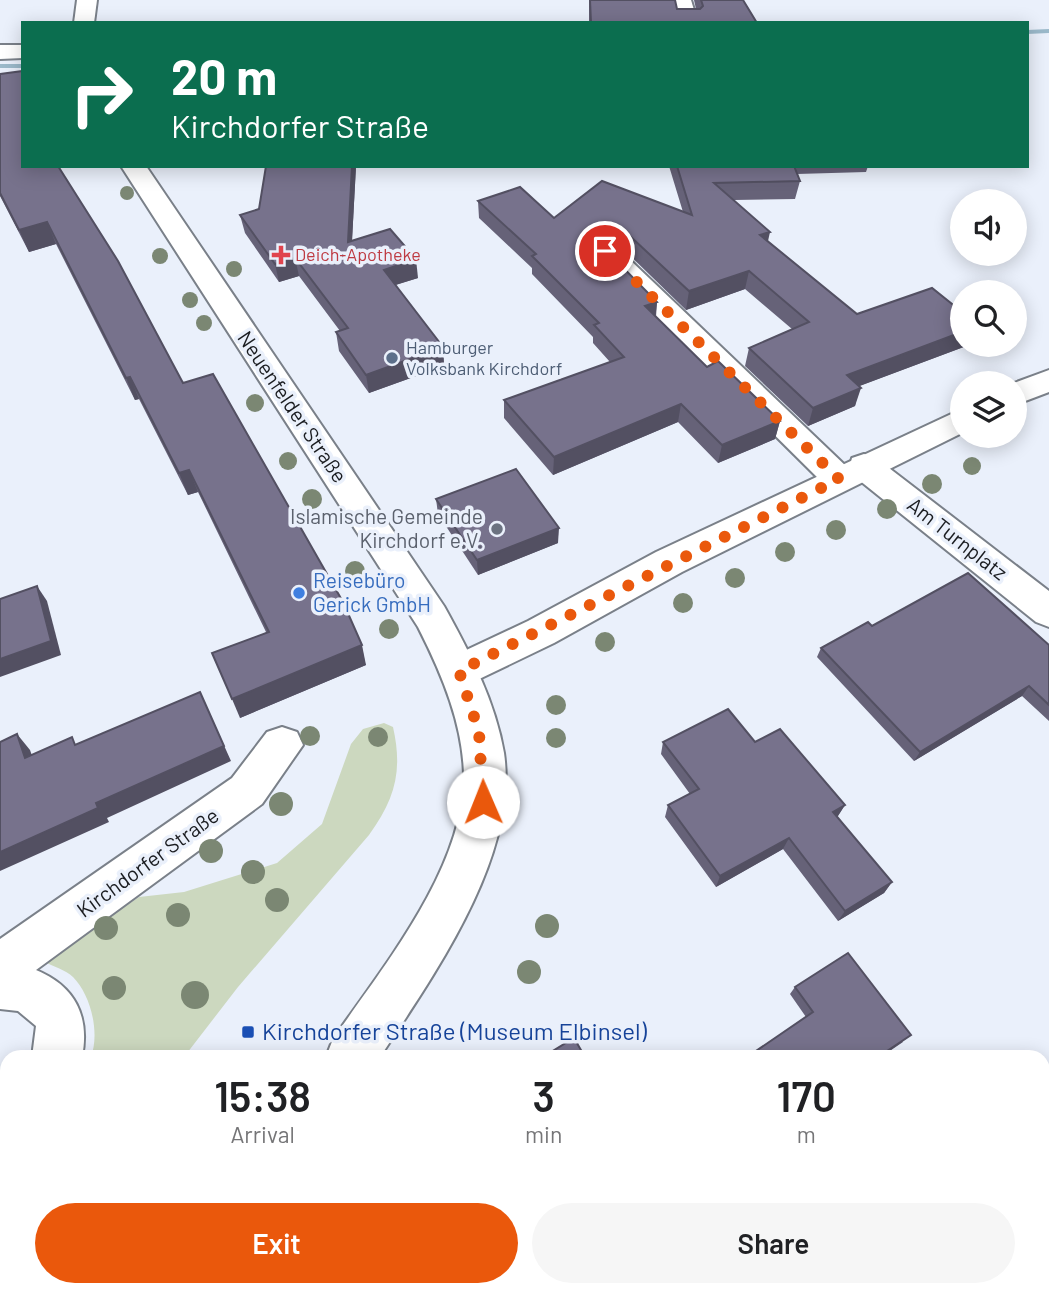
<!DOCTYPE html>
<html lang="en">
<head>
<meta charset="utf-8">
<style>
  body { margin:0; font-family:Barlow,sans-serif; background:#f6f6f6; color:#202124; height:100vh; display:flex; flex-direction:column; font-size:26px; white-space:nowrap }
  * { box-sizing:border-box; margin:0 }
  p { font-size:23px; color:#757577 }
  .icon { flex:none; width:38px; height:38px; fill:none; stroke:currentColor; stroke-width:2; stroke-linecap:round; stroke-linejoin:round }
  .map { position:relative; flex:1; overflow:hidden }
  .panel { position:absolute; left:0px; top:1050px; width:1050px; height:247px; display:flex; flex-direction:column; background:#fff; border-radius:21px 21px 0 0; box-shadow:0 4px 18px #0003 }
  .panel>* { flex:none }
  .guide { position:absolute; left:21px; top:21px; width:1008px; height:147px; border-radius:0px; box-shadow:0 4px 18px #0003; background:#0b6e4f; color:#fff; overflow:hidden }
  .controls { position:absolute; left:950px; top:189px; display:grid; gap:14px }
  .controls a { display:grid; place-items:center; width:77px; height:77px; border-radius:50%; background:#fff; box-shadow:0 4px 18px #0003; font-size:35px }
  .pin { position:absolute; display:grid; place-items:center; width:60px; height:60px; color:#fff; margin:-30px; border:4px solid #fff; border-radius:50%; box-shadow:0 2px 7px #0007 }
  .me { position:absolute; width:77px; margin:-38px; rotate:359deg; stroke-linejoin:round; filter:drop-shadow(0 0 5px #0008) }
  .turn { display:flex; align-items:center; gap:24px; height:147px; padding:0 35px; font-size:32px }
  .turn .icon { width:91px; height:91px; stroke-width:2.5 }
  .turn b { display:block; font-size:49px; line-height:60px }
  .eta { display:flex; justify-content:space-evenly; align-items:center; height:119px; text-align:center }
  .eta b { font-size:42px; font-weight:600; line-height:49px }
  .cta { display:flex; gap:14px; margin-top:auto; padding:14px 35px }
  .cta a { flex:1; height:80px; border-radius:42px; background:#ea580c; color:#fff; font-size:28px; font-weight:600; line-height:80px; text-align:center }
  .cta a+a { background:#f6f6f6; color:#202124 }
  .map>svg:first-child { display:block }
  .green { fill:#ccd8bf }
  .lines { fill:none; stroke-linecap:round; stroke-linejoin:round }
  .stream { fill:#9bb9ca; fill-rule:evenodd }
  .minor-casing { stroke:#7a8089; stroke-width:4 }
  .tertiary-casing { stroke:#7a8089; stroke-width:4 }
  .secondary-casing { stroke:#7a8089; stroke-width:4 }
  .minor { fill:#fff; fill-rule:evenodd }
  .tertiary { fill:#fff; fill-rule:evenodd }
  .secondary { fill:#fff; fill-rule:evenodd }
  .tree { fill:#7b8773 }
  .wall { fill:#666278 }
  .shaded-wall { fill:#535062 }
  .building { fill:#77728c; stroke:#535062; stroke-width:2 }
  .route { stroke:#ea580c; stroke-width:12; stroke-dasharray:0 21.6 }
  .health-dot { fill:#e0444e; stroke:#eaf0fb; stroke-width:2.5 }
  .service-dot { fill:#5c6f8a; stroke:#eaf0fb; stroke-width:2.5 }
  .worship-dot { fill:#6b7280; stroke:#eaf0fb; stroke-width:2.5 }
  .shop-dot { fill:#3f7fe0; stroke:#eaf0fb; stroke-width:2.5 }
  .transit-dot { fill:#1a4fb4; stroke:#eaf0fb; stroke-width:2.5 }
  .labels { text-anchor:middle; stroke-width:7; stroke-linejoin:round; paint-order:stroke }
  .far-health-label { font-size:18px; fill:#be3a42; stroke:#eaf0fb; text-anchor:start }
  .far-service-label { font-size:18px; fill:#4e5e75; stroke:#eaf0fb; text-anchor:start }
  .street-label { font-size:21px; fill:#1a1c20; stroke:#eaf0fb }
  .worship-label { font-size:21px; fill:#5b616d; stroke:#eaf0fb; text-anchor:end }
  .shop-label { font-size:21px; fill:#366cbe; stroke:#eaf0fb; text-anchor:start }
  .near-transit-label { font-size:24px; fill:#164399; stroke:#eaf0fb; text-anchor:start }
</style>
</head>
<body>
<div class="map">
<svg width="1049" height="1296" viewBox="0 0 1049 1296">
  <rect width="100%" height="100%" fill="#eaf0fb"/>
  <!-- green -->
  <g class="green">
    <path d="M384 723 393 727C403 771 395 799 369 835L238 987 184 1057H91C100 1033 91 995 73 977 66 970 52 966 43 961L139 897 184 892 277 863 322 824 351 744 363 729Z"/>
    <polygon points="7,1156 7,1290 25,1290 21,1296 0,1296 0,1160"/>
    <polygon points="1049,1209 1049,1296 955,1296 961,1290 1043,1290 1043,1214"/>
  </g>
  <g class="lines">
    <!-- stream -->
    <g class="stream">
      <polygon points="1049,29 1049,33 1027,34 1027,30"/>
      <rect x="0" y="64" width="23" height="4"/>
    </g>
    <!-- minor casing -->
    <g class="minor-casing">
      <g id="minor">
        <polygon points="671,0 691,0 698,23 677,23"/>
        <polygon points="0,45 23,45 23,58 0,59"/>
        <polygon points="619,257 629,259 849,469 852,458 864,454 876,458 1049,591 1049,627 1036,622 854,476 856,479 851,487 839,491 827,487 609,271 605,265 609,259"/>
        <path d="M282 727 297 732 303 745 262 804 36 970C75 986 90 1016 82 1057H32L36 1026 18 1011 0 1009V939L232 778 267 732Z"/>
        <polygon points="7,1093 7,1146 0,1149 0,1096"/>
      </g>
    </g>
    <!-- tertiary casing -->
    <g class="tertiary-casing">
      <g id="tertiary">
        <polygon points="1049,370 1049,392 1015,405 1014,383"/>
        <polygon points="962,409 962,433 682,572 554,643 473,682 459,687 445,682 439,671 445,660 528,621 656,552"/>
      </g>
    </g>
    <!-- secondary casing -->
    <g class="secondary-casing">
      <g id="secondary">
        <polygon points="77,0 97,0 94,23 74,23"/>
        <path d="M121 166H146L444 606C470 653 495 701 504 753 519 856 434 975 380 1057H326L333 1039C383 967 462 871 464 779 464 726 442 674 418 627Z"/>
        <polygon points="164,1290 222,1290 220,1296 162,1296"/>
      </g>
    </g>
    <!-- minor -->
    <use href="#minor" class="minor"/>
    <!-- tertiary -->
    <use href="#tertiary" class="tertiary"/>
    <!-- secondary -->
    <use href="#secondary" class="secondary"/>
  </g>
  <!-- trees -->
  <g class="tree">
    <circle cx="127" cy="193" r="7"/>
    <circle cx="160" cy="256" r="8"/>
    <circle cx="234" cy="269" r="8"/>
    <circle cx="190" cy="300" r="8"/>
    <circle cx="204" cy="323" r="8"/>
    <circle cx="255" cy="403" r="9"/>
    <circle cx="288" cy="461" r="9"/>
    <circle cx="972" cy="466" r="9"/>
    <circle cx="932" cy="484" r="10"/>
    <circle cx="312" cy="499" r="10"/>
    <circle cx="887" cy="509" r="10"/>
    <circle cx="836" cy="530" r="10"/>
    <circle cx="785" cy="552" r="10"/>
    <circle cx="355" cy="571" r="10"/>
    <circle cx="735" cy="578" r="10"/>
    <circle cx="683" cy="603" r="10"/>
    <circle cx="389" cy="629" r="10"/>
    <circle cx="605" cy="642" r="10"/>
    <circle cx="556" cy="705" r="10"/>
    <circle cx="310" cy="736" r="10"/>
    <circle cx="378" cy="737" r="10"/>
    <circle cx="556" cy="738" r="10"/>
    <circle cx="281" cy="804" r="12"/>
    <circle cx="211" cy="851" r="12"/>
    <circle cx="253" cy="872" r="12"/>
    <circle cx="277" cy="900" r="12"/>
    <circle cx="178" cy="915" r="12"/>
    <circle cx="547" cy="926" r="12"/>
    <circle cx="106" cy="928" r="12"/>
    <circle cx="529" cy="972" r="12"/>
    <circle cx="114" cy="988" r="12"/>
    <circle cx="195" cy="995" r="14"/>
  </g>
  <!-- wall -->
  <g class="wall">
    <polygon points="589,0 675,0 677,9 696,9 694,0 743,0 757,23 589,23"/>
    <polygon points="0,74 23,166 183,383 366,665 240,718 266,632 198,492 188,495 139,399 135,400 56,244 29,252 0,196"/>
    <polygon points="266,166 356,166 352,240 418,278 395,285 443,347 444,366 369,393 339,351 336,332 340,331 299,276 279,282 245,233 240,215 259,209"/>
    <polygon points="669,166 868,166 866,172 797,174 800,181 795,199 734,200 768,241 857,314 962,345 969,345 859,386 855,406 808,426 745,366 749,348 792,329 745,289 686,310 617,243 604,240 598,242 657,302 656,317 707,367 780,421 775,439 718,463 678,422 553,475 504,418 504,400 610,362 593,343 593,337 532,274 532,268 479,218 478,201 554,218 683,212"/>
    <polygon points="436,499 558,543 478,575 438,514"/>
    <polygon points="1049,645 1049,721 1022,696 914,761 817,657 821,648"/>
    <polygon points="663,742 755,742 845,805 837,817 892,882 884,893 838,921 783,849 716,887 665,817 668,805 690,794 661,754"/>
    <polygon points="795,987 903,1042 881,1057 750,1057 753,1053 806,1017 790,994"/>
  </g>
  <!-- shaded-wall -->
  <g class="shaded-wall">
    <polygon points="352,166 356,166 351,260 348,242"/>
    <polygon points="47,222 56,244 29,252 19,230"/>
    <polygon points="606,222 604,240 593,244 590,234 594,226"/>
    <polygon points="770,232 766,250 760,235"/>
    <polygon points="295,258 299,276 279,282 275,264"/>
    <polygon points="416,259 418,278 386,288 384,270"/>
    <polygon points="749,271 745,289 686,310 689,291"/>
    <polygon points="657,302 655,320 645,306"/>
    <polygon points="962,332 962,345 969,345 841,393 847,375"/>
    <polygon points="443,347 444,366 369,393 366,375"/>
    <polygon points="130,377 139,399 135,400 126,378"/>
    <polygon points="861,388 855,406 808,426 813,408"/>
    <polygon points="681,404 678,422 553,475 554,457"/>
    <polygon points="780,421 775,439 718,463 722,445"/>
    <polygon points="189,470 198,492 188,495 179,473"/>
    <polygon points="559,528 558,543 478,575 477,560"/>
    <polygon points="37,586 47,601 61,655 0,677 0,659"/>
    <polygon points="362,645 366,665 240,718 232,699"/>
    <polygon points="1029,686 1022,696 914,761 920,752"/>
    <polygon points="200,692 231,761 107,818 109,822 0,871 0,852 96,803"/>
    <polygon points="17,734 30,750 38,773 25,758"/>
    <polygon points="845,805 838,816 826,823 833,812"/>
    <polygon points="789,838 783,849 716,887 720,876"/>
    <polygon points="892,882 884,893 838,921 845,911"/>
    <polygon points="911,1035 881,1057 878,1057"/>
  </g>
  <!-- building -->
  <g class="building">
    <polygon points="590,0 675,0 677,9 700,9 703,6 701,0 743,0 757,23 591,23"/>
    <polygon points="23,71 23,166 58,166 118,261 183,383 213,374 343,602 362,645 232,699 212,653 269,632 189,470 179,473 130,377 126,378 47,222 19,230 0,193 0,74"/>
    <polygon points="266,166 352,166 348,242 390,229 416,259 384,270 443,347 366,375 336,332 348,328 295,258 275,264 240,215 259,209"/>
    <polygon points="677,166 794,166 800,181 714,183 770,232 760,235 857,314 932,288 962,312 962,332 847,375 861,388 813,408 749,348 809,322 749,271 689,291 618,225 606,222 594,226 590,234 657,302 645,306 707,367 718,361 780,421 722,445 681,404 554,457 504,400 624,357 594,325 599,323 532,256 536,254 478,201 520,187 554,218 602,181 692,215"/>
    <polygon points="516,469 559,528 477,560 436,499"/>
    <polygon points="968,573 1049,645 1049,705 1029,686 920,752 821,648 868,622 872,626"/>
    <polygon points="37,586 51,641 0,659 0,599"/>
    <polygon points="200,692 224,746 96,803 98,808 0,852 0,742 17,734 25,758 72,737 75,745"/>
    <polygon points="728,709 755,742 780,729 845,805 833,812 892,882 845,911 789,838 720,876 668,805 699,789 663,742"/>
    <polygon points="848,953 911,1035 878,1057 756,1057 753,1053 813,1012 795,987"/>
    <polygon points="574,1038 585,1057 543,1057"/>
  </g>
  <g class="lines">
    <!-- route -->
    <polyline class="route" points="483,802 479,732 459,671 839,479 605,251"/>
  </g>
  <!-- markers -->
  <path class="health-dot" d="M277.5 244.5h7v7h7v7h-7v7h-7v-7h-7v-7h7z"/>
  <circle class="service-dot" cx="392" cy="358" r="7"/>
  <circle class="worship-dot" cx="497" cy="529" r="7"/>
  <circle class="shop-dot" cx="299" cy="593" r="7"/>
  <rect class="transit-dot" x="241" y="1025" width="14" height="14" rx="3.5"/>
  <g class="labels">
    <!-- far-health labels -->
    <g class="far-health-label">
      <text x="295" y="261">Deich-Apotheke</text>
    </g>
    <!-- far-service labels -->
    <g class="far-service-label">
      <text x="406" y="354">Hamburger<tspan x="406" dy="21">Volksbank Kirchdorf</tspan></text>
    </g>
    <!-- street labels -->
    <g class="street-label">
      <text transform="translate(292 407) rotate(56)" y="7">Neuenfelder Straße</text>
      <text transform="translate(957 539) rotate(38)" y="7">Am Turnplatz</text>
      <text transform="translate(148 863) rotate(-36)" y="7">Kirchdorfer Straße</text>
    </g>
    <!-- worship labels -->
    <g class="worship-label">
      <text x="483" y="524">Islamische Gemeinde<tspan x="483" dy="24">Kirchdorf e.V.</tspan></text>
    </g>
    <!-- shop labels -->
    <g class="shop-label">
      <text x="313" y="588">Reisebüro<tspan x="313" dy="24">Gerick GmbH</tspan></text>
    </g>
    <!-- near-transit labels -->
    <g class="near-transit-label">
      <text x="262" y="1040">Kirchdorfer Straße (Museum Elbinsel)</text>
    </g>
  </g>
</svg>
<div class="controls">
<a><svg class="icon" aria-label="sound" viewBox="0 0 24 24"><path d="M4 9h4l5-4v14l-5-4H4zM17 9q2 3 0 6"/></svg></a>
<a><svg class="icon" aria-label="search" viewBox="0 0 24 24"><circle cx="10" cy="10" r="6"/><path d="M15 15l6 6"/></svg></a>
<a><svg class="icon" aria-label="layers" viewBox="0 0 24 24"><path d="M12 4l9 5-9 5-9-5zM3 14l9 5 9-5"/></svg></a>
</div>
<div class="pin" style="left:605px;top:251px;background:#d93025"><svg class="icon" aria-label="arrive" viewBox="0 0 24 24"><path d="M6 21V4h12l-3 4 3 4H6"/></svg></div>
<svg class="me" style="left:483px;top:802px" viewBox="-20 -20 40 40"><circle r="19" fill="#fff"/><path d="M0-13L10 11 0 6-10 11z" fill="#ea580c"/></svg>
<div class="guide">
<div class="turn"><svg class="icon" aria-label="right" viewBox="0 0 24 24"><path d="M7 20v-9h11M14 6l5 5-5 5"/></svg><div><b>20 m</b>Kirchdorfer Straße</div></div>
</div>
<section class="panel">
<div class="eta">
<div><b>15:38</b><p>Arrival</p></div>
<div><b>3</b><p>min</p></div>
<div><b>170</b><p>m</p></div>
</div>
<div class="cta"><a>Exit</a><a>Share</a></div>
</section>
</div>
</body>
</html>
